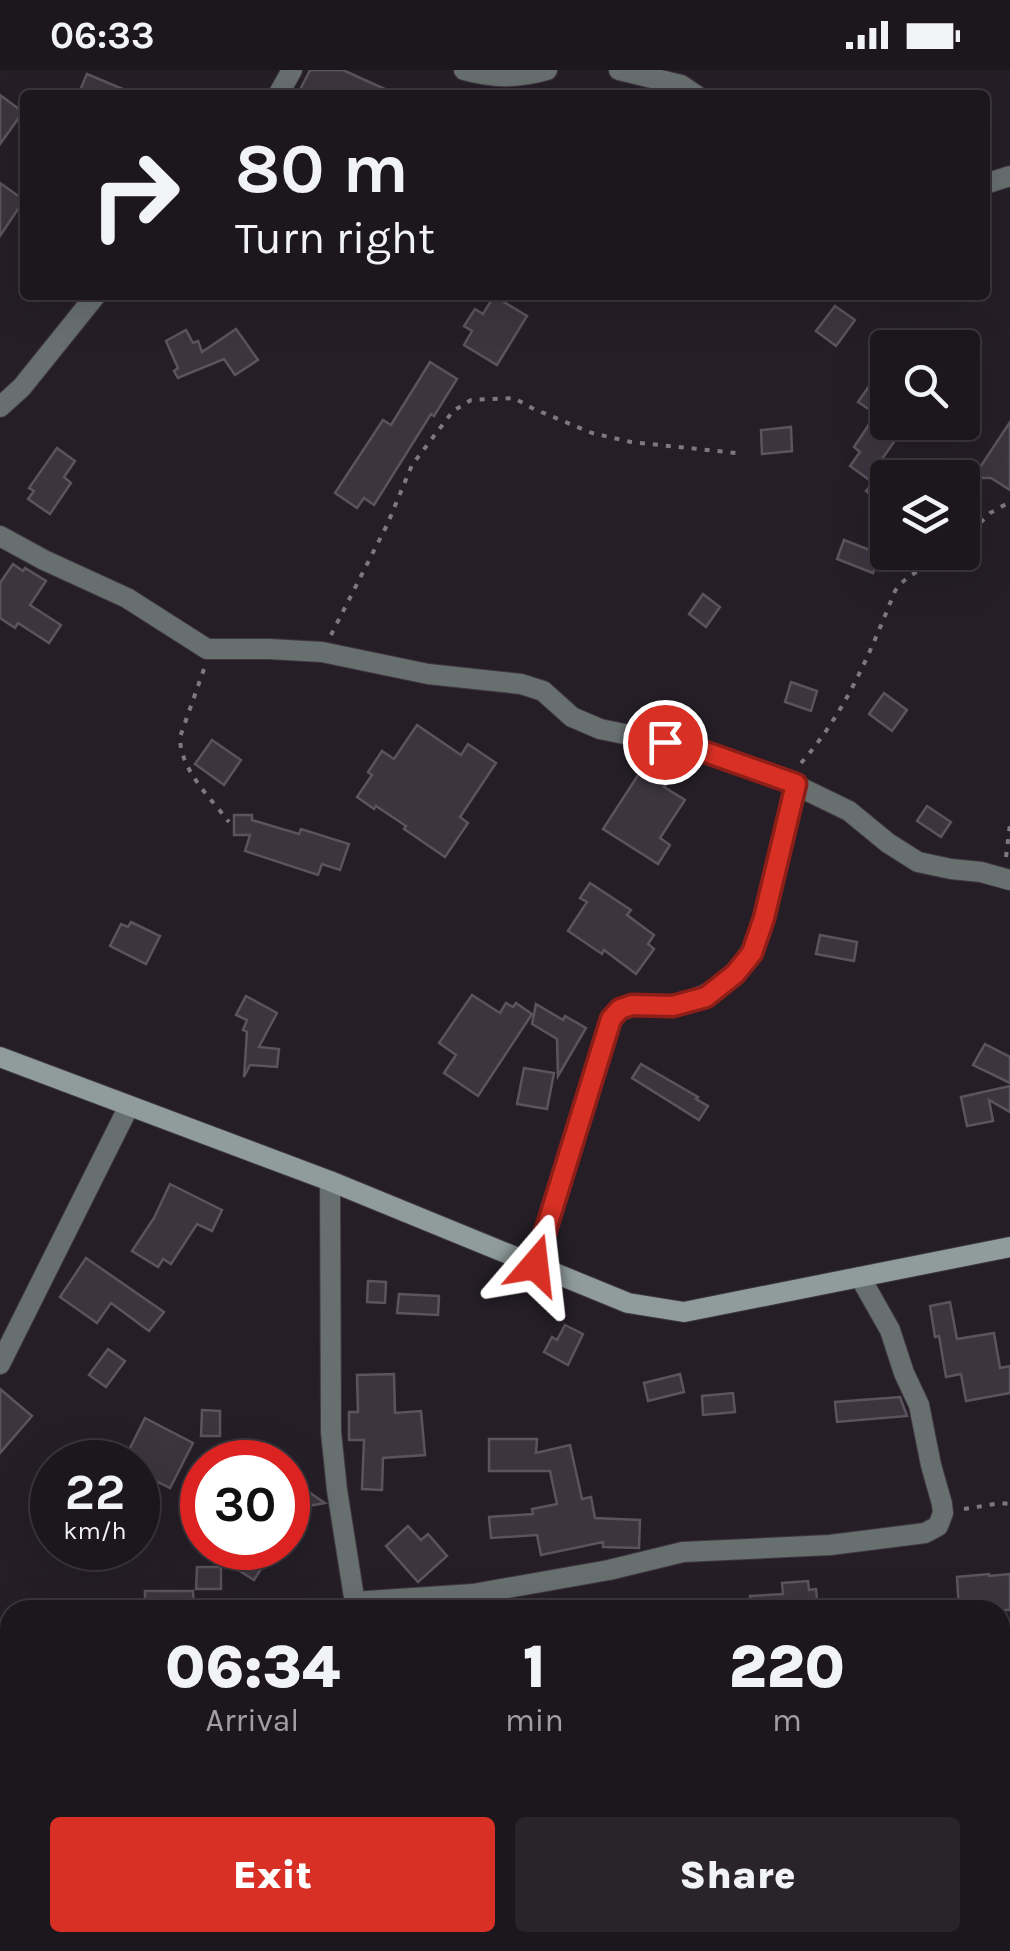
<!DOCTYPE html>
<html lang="en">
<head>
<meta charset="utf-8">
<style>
  body { margin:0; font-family:Karla,sans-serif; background:#29232a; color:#f1f3f6; height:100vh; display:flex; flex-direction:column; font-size:38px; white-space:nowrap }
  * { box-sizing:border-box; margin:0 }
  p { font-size:32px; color:#a09fa4 }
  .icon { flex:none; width:55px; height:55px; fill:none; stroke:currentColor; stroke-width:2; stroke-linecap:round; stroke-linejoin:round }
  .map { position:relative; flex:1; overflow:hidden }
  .details { position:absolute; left:0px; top:1530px; width:1010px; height:352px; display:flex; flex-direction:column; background:#1c161d; border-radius:30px 30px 0 0; box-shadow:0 10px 40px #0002,0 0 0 2px #3a353b }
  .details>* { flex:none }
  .banner { position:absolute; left:20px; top:20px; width:970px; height:210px; border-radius:10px; box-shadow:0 10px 40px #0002,0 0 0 2px #3a353b; background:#1c161d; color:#f1f3f6; overflow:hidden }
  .buttons { position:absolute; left:870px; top:260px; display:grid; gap:20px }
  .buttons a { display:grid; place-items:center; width:110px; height:110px; border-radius:10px; background:#1c161d; box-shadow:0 10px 40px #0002,0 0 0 2px #3a353b; font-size:50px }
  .speed { position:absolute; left:30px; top:1370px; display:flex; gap:20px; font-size:50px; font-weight:700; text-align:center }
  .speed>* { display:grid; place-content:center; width:130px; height:130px; border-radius:50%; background:#1c161d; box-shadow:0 10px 40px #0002,0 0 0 2px #3a353b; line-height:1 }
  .speed small { font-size:25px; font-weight:400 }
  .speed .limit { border:15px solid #d22; background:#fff; color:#111 }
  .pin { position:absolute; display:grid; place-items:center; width:85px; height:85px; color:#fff; margin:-42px; border:5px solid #fff; border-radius:50%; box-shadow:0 2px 10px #0007 }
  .me { position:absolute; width:110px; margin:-55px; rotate:17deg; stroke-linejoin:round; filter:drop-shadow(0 0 8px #0008) }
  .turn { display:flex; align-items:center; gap:35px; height:210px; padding:0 50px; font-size:45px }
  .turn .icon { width:130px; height:130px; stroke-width:2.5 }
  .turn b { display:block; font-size:70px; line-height:85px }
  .eta { display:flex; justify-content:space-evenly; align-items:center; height:170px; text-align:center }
  .eta b { font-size:60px; font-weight:800; line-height:70px }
  .primary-button { display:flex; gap:20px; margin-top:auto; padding:20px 50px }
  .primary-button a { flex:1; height:115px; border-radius:10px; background:#d93025; color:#fff; font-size:40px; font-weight:800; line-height:115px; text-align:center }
  .primary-button a+a { background:#29232a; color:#f1f3f6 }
  .status { display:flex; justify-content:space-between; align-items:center; height:70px; padding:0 50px; background:#1c161d; direction:ltr }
  .status svg { height:28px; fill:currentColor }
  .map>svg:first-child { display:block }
  .building { fill:#3c353f; stroke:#5b535e; stroke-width:2.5 }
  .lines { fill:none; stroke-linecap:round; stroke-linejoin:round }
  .street-casing { stroke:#3f3841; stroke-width:22 }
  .secondary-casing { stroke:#3f3841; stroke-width:22 }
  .path { stroke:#7e7880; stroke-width:4; stroke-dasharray:5 8; stroke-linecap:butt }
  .street { stroke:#686f6f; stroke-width:20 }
  .secondary { stroke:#909c9c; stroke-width:20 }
  .route-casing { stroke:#8d1f18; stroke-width:25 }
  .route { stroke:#d93025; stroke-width:18 }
</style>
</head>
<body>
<div class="status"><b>06:33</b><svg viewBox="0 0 49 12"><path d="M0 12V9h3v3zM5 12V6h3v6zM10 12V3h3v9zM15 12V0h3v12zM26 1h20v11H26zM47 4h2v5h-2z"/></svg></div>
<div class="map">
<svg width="1010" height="1881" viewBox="0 0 1010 1881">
  <rect width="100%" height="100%" fill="#251e27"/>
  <!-- building -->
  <g class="building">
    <polygon points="310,0 343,0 398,25 314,25 301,18"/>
    <polygon points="87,4 137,25 78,25"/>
    <polygon points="0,25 23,42 0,74"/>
    <polygon points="0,113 24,130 0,166"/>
    <polygon points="494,226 527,246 497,295 464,275 472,261 464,256 475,239 483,244"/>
    <polygon points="835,236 855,250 836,276 816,261"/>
    <polygon points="236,259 258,290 235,305 224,289 178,308 174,301 178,298 166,271 186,260 193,273 198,271 202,282"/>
    <polygon points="888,289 888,352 908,352 868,409 850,396 860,382 854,377 876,344 858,332"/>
    <polygon points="430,292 457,309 434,346 431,344 374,435 364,428 357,438 335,423 383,350 391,355"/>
    <polygon points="1010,352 1010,420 991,408 973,408"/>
    <polygon points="791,357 792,381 762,384 761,360"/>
    <polygon points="57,378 75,391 64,407 71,413 50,444 28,429 34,421 29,418"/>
    <polygon points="888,394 888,438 866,421"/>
    <polygon points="844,470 880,484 873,503 837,489"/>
    <polygon points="13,494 23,501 25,498 46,511 30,535 61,555 49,573 18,553 15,558 0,548 0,513"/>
    <polygon points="703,524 720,537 706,557 689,544"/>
    <polygon points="791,612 817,621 811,641 785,632"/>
    <polygon points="884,623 907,640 892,661 869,644"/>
    <polygon points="417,655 461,685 468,674 496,693 460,747 468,753 445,787 404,759 406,756 376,736 374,739 357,727 372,705 368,702 382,681 394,689"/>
    <polygon points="212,670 241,690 224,715 195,694"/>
    <polygon points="644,696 668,712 664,717 685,730 660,768 670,775 658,794 603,759"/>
    <polygon points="927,736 951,752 941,767 917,751"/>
    <polygon points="234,745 252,745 252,750 299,764 301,759 349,774 340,800 322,794 318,805 245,781 250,765 234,765"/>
    <polygon points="590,813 631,840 627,845 654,865 648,874 654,879 636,904 604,880 602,884 568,861 587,832 580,828"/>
    <polygon points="131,852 160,866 146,894 110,876 121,854 128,857"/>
    <polygon points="820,865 857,872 854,891 816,884"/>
    <polygon points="472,925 500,943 506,933 513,937 516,933 532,944 478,1026 444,1003 456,985 439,973"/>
    <polygon points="246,926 277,943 259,977 279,979 277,997 250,995 244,1007 247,962 243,960 247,950 236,945"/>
    <polygon points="536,934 563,950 565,946 586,958 558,1006 557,969 532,954"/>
    <polygon points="985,974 1010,987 1010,1013 973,995"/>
    <polygon points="641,994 698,1027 696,1029 708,1036 699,1050 632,1008"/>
    <polygon points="524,998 554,1003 547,1039 517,1034"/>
    <polygon points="1010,1016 1010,1042 989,1030 993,1051 967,1056 961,1027"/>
    <polygon points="170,1114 222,1140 212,1161 197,1154 171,1194 163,1189 158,1197 132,1181 154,1148"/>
    <polygon points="86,1188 164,1242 149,1261 111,1233 97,1253 60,1227"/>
    <polygon points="368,1211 386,1212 385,1233 367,1232"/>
    <polygon points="399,1224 439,1226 438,1245 397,1243"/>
    <polygon points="950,1232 957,1269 994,1263 1000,1298 1010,1296 1010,1323 966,1331 961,1304 946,1307 939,1266 935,1267 930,1236"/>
    <polygon points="565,1255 583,1264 568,1295 544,1282 552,1267 557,1270"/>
    <polygon points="108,1279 125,1291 106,1317 89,1305"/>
    <polygon points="394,1304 395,1343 421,1341 425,1385 383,1388 382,1420 362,1419 364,1370 349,1370 349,1342 358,1342 357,1305"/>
    <polygon points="680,1304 684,1322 648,1331 644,1313"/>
    <polygon points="0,1319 32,1346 0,1383"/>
    <polygon points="733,1323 735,1342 703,1345 702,1326"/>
    <polygon points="900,1327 907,1346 837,1352 835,1332"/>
    <polygon points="202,1340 220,1341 220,1366 201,1366"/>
    <polygon points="145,1348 193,1373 170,1418 138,1402 138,1392 123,1392"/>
    <polygon points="489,1369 537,1369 536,1383 570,1375 582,1429 591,1427 595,1448 640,1450 639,1478 603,1477 603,1472 541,1485 537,1465 491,1468 489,1447 533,1444 532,1439 557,1434 550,1401 489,1401"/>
    <polygon points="288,1408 325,1433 303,1437 288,1463"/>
    <polygon points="408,1456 421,1470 428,1464 447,1486 418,1512 386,1476"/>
    <polygon points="239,1478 274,1478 254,1510 229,1494"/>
    <polygon points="197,1497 221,1497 221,1519 196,1519"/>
    <polygon points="989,1504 989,1506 1010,1504 1010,1540 959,1540 957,1507"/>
    <polygon points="808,1511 809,1520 816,1519 818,1540 750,1540 750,1526 783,1524 782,1513"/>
    <polygon points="145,1521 193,1521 194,1540 145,1540"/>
  </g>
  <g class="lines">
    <!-- street casing -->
    <g class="street-casing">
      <g id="street">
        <path d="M464 0C491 8 520 8 547 0"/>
        <polyline points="619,0 681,15 696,25"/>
        <polyline points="278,25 292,0"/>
        <polyline points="985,114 1010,106"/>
        <polyline points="0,337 22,317 96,225"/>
        <polyline points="0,466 44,490 127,528 207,579 269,579 322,582 428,604 521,614 543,621 572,647 600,659 697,679 781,708 849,741 888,773 918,792 951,799 981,802 1010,810"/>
        <polyline points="330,1111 331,1362 337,1420 356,1540"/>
        <path d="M535 1195 611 949C631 926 656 941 683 933 751 913 760 866 775 804 782 774 789 744 796 714"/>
        <polyline points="0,1294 129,1036"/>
        <polyline points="353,1532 473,1524 609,1500 683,1482 830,1475 925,1463 938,1456 943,1443 942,1434 931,1395 919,1335 904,1303 890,1260 860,1207"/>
        <polyline points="0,1688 10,1722"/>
        <polyline points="70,1872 71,1881"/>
        <polyline points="425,1872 426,1881"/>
      </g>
    </g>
    <!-- secondary casing -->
    <g class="secondary-casing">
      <polyline id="secondary" points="0,987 330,1111 628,1233 684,1242 1010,1177"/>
    </g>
    <!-- path -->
    <g class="path">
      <polyline points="962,471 990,443 1010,432"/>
      <polyline points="331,565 387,455 412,395 453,341 471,330 514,328 534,339 592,363 631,372 736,383"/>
      <path d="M204 599 180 667C180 700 210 727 229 752"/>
      <path d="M801 693C846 642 870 583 895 521 909 500 933 497 953 482"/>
      <polyline points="1006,787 1010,754"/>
      <polyline points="964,1439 1001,1433 1010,1434"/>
      <polyline points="285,1540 334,1534"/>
      <polyline points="0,1601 10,1599"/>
      <polyline points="0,1769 10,1769"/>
      <polyline points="1000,1820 1010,1818"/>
      <polyline points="604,1872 620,1881"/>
    </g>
    <!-- street -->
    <use href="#street" class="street"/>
    <!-- secondary -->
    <use href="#secondary" class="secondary"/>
  </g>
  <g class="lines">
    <!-- route casing -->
    <g class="route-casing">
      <polyline id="route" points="535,1195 611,949 620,939 632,935 673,936 706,927 735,904 752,883 764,848 796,714 697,679 665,672"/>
    </g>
    <!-- route -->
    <use href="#route" class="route"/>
  </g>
</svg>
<div class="buttons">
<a><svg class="icon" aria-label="search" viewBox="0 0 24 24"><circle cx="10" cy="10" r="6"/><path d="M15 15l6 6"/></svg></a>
<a><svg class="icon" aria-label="layers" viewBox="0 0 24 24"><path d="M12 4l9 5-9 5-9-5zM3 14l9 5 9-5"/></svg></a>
</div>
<div class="speed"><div>22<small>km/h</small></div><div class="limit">30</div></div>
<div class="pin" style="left:665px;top:672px;background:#d93025"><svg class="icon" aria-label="arrive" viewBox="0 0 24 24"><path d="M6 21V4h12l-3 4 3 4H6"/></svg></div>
<svg class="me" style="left:535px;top:1195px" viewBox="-20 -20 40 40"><path d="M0-17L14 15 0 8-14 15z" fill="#d93025" stroke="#fff" stroke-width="4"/></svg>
<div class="banner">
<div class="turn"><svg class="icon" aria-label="right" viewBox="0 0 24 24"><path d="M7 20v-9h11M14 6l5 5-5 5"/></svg><div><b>80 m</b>Turn right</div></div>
</div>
<section class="details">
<div class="eta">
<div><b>06:34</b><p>Arrival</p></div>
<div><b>1</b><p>min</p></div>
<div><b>220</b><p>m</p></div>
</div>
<div class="primary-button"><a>Exit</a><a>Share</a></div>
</section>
</div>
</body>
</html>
